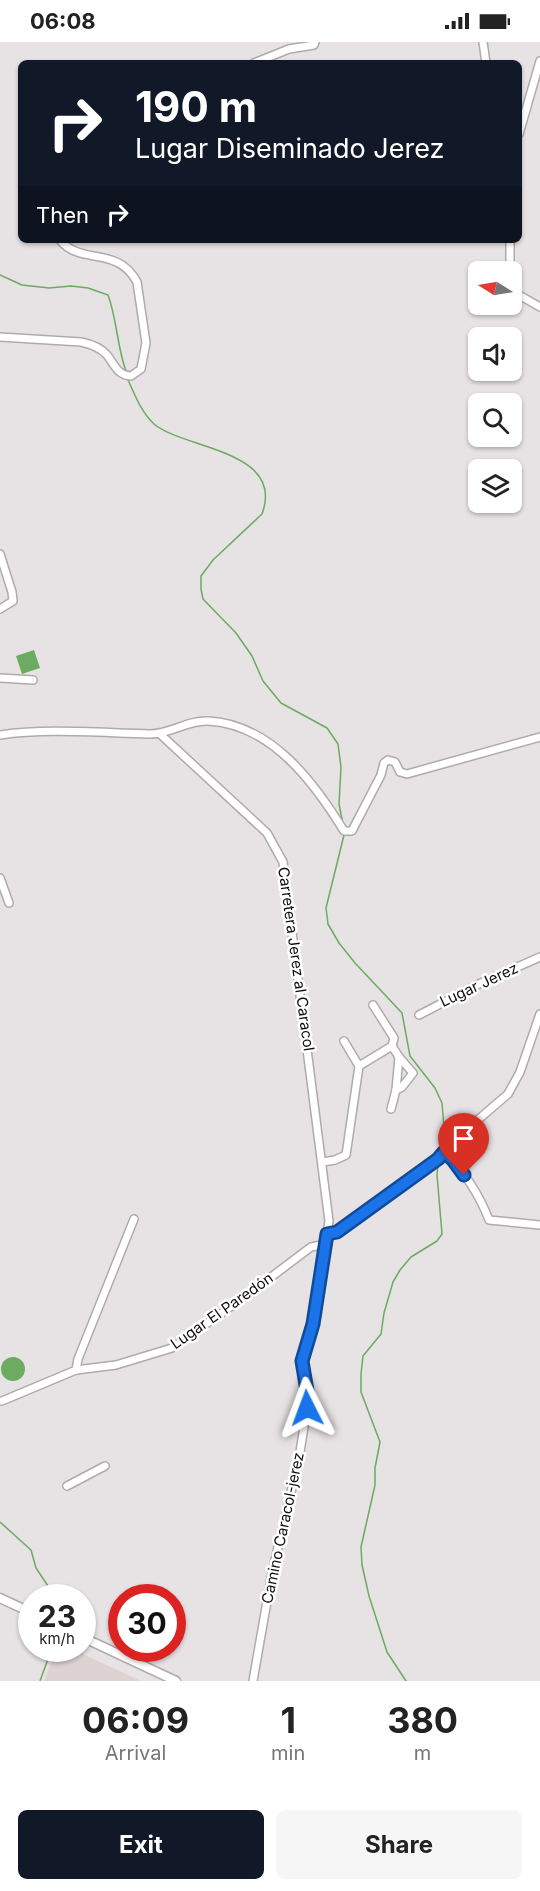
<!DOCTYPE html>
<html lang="en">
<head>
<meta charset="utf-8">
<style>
  body { margin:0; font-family:Inter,sans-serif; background:#f6f6f6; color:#222; height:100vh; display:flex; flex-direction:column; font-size:22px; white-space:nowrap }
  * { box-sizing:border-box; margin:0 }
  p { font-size:20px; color:#767676 }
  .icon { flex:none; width:33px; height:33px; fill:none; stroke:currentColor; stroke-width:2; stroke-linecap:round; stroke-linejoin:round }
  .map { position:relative; height:1639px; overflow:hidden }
  .drawer { display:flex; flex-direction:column; background:#fff; flex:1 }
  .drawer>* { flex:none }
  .banner { position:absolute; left:18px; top:18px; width:504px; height:183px; border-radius:9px; box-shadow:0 2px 4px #0004; background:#111827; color:#fff; overflow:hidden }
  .needle { width:39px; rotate:281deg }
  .tools { position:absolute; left:468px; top:219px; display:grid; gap:12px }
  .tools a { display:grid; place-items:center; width:54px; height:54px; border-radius:9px; background:#fff; box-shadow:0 2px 4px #0004; font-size:30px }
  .speed { position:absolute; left:18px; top:1542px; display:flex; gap:12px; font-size:30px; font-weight:700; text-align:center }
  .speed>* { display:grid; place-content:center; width:78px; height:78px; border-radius:50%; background:#fff; box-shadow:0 2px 4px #0004; line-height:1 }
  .speed small { font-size:15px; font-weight:400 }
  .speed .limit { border:9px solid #d22; background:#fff; color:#111 }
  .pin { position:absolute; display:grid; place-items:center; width:51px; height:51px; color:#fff; margin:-62px -26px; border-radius:50% 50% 50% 0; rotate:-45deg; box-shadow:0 0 6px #0007 }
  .pin .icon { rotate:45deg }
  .me { position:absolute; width:66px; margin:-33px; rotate:357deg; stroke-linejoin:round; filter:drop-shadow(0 0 4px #0008) }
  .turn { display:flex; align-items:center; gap:21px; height:126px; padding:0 18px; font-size:27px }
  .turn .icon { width:78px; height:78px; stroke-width:2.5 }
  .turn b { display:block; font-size:42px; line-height:51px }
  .then { display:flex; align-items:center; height:57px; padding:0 18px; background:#0003; gap:12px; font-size:22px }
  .eta { display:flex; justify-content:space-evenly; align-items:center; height:102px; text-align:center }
  .eta b { font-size:36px; font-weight:700; line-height:42px }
  .action { display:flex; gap:12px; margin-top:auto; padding:12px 18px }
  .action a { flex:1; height:69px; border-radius:9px; background:#111827; color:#fff; font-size:24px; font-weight:700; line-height:69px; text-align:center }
  .action a+a { background:#f6f6f6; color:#222 }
  .status { display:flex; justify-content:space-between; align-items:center; height:42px; padding:0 30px; background:#fff; direction:ltr }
  .status svg { height:16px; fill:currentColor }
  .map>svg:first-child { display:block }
  .built { fill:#dfd2d3 }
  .water { fill:#6bab62 }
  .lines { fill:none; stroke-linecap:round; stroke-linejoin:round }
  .stream { stroke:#6bab62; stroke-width:1.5 }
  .minor-casing { stroke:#afabab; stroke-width:10 }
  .major-casing { stroke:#afabab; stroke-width:11 }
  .minor { stroke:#fff; stroke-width:7 }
  .major { stroke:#fff; stroke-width:8 }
  .route-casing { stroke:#114b97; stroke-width:15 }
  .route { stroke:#1a73e8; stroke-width:10 }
  .labels { text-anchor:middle; stroke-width:5; stroke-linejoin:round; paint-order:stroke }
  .street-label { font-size:15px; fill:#100f0f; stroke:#fff }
</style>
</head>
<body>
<div class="status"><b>06:08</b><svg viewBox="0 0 49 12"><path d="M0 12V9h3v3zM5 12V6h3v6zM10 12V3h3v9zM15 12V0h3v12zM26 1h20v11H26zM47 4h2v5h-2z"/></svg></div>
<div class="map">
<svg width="540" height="1639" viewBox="0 0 540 1639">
  <rect width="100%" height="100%" fill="#e7e2e3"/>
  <!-- built -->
  <polygon class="built" points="54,1607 72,1607 141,1639 44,1639 52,1619"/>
  <!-- water -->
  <g class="water">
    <polygon points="34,608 40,626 22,632 16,614"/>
    <circle cx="13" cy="1327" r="12"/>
  </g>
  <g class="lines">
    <!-- stream -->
    <g class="stream">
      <path d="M0 233 22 243 49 246 71 244 88 246 108 253C117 277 117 305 126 329"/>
      <path d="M128 338C135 353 141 370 154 382 183 407 286 408 262 472L213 518 201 534V547L203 557 236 591 252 614 263 639 281 661 327 686 338 702 341 725 339 762 343 782"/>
      <polyline points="344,793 326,866 328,882 339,901 355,921 402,971 410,1014 435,1046 442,1061 444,1085 440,1110"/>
      <polyline points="0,1480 31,1508 36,1526 56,1556"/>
      <polyline points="40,1639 48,1617 49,1606"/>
      <polyline points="406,1639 387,1610 369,1554 362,1523 361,1505 375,1443 375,1426 380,1400 361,1350 361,1332 363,1314 381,1292 384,1271 393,1240 400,1228 411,1215 437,1199 442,1192 437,1133 438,1121"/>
    </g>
    <!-- minor casing -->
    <g class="minor-casing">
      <g id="minor">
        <polyline points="483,0 486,21"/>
        <polyline points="254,21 289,7 314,3 315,0"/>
        <polyline points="519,92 540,19"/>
        <polyline points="510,230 510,198"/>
        <polyline points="512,249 540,265"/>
        <path d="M0 295 81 300C91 302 100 305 107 313 115 323 117 333 131 334L141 327 146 301 137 240C117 203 81 224 60 198"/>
        <polyline points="0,512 12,550 13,559 0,567"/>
        <polyline points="0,636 33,638"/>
        <polyline points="160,692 267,791 283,820 329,1179 313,1283 302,1319 307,1349 307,1366 299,1416 272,1531 253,1639"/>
        <path d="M0 693C47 686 102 691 150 692 170 692 188 678 208 679 271 682 314 740 344 789H352L355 783 381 733 384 721 388 718 395 720 400 730 407 732 540 695"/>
        <polyline points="0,836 9,861"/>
        <polyline points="419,973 481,941 540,915"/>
        <polyline points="392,1004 399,1015 413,1031 402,1045 396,1048"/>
        <polyline points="359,1024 392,1004 394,996 373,963"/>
        <polyline points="391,1067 396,1048 399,1015"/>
        <path d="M444 1110C463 1127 480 1154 489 1178L540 1183"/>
        <polyline points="323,1120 335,1118 346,1113 359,1024 344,999"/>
        <polyline points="327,1192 337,1190 438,1117 452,1100 508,1052 520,1030 540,972"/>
        <polyline points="76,1328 78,1317 134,1177"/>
        <polyline points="2,1359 76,1328 116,1323 172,1306 246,1254 311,1205 326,1202"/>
        <polyline points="67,1444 105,1424"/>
      </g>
    </g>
    <!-- major casing -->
    <g class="major-casing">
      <g id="major">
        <polyline points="0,1556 32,1571"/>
        <polyline points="82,1595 176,1639"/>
      </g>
    </g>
    <!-- minor -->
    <use href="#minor" class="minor"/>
    <!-- major -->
    <use href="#major" class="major"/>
  </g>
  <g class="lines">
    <!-- route casing -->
    <g class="route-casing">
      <polyline id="route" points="307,1366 307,1349 302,1319 313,1282 327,1192 337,1190 438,1117 444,1110 453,1118 464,1133"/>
    </g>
    <!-- route -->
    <use href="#route" class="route"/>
  </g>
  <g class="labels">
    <!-- street labels -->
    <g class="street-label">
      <text transform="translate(296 917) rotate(82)" y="5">Carretera Jerez al Caracol</text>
      <text transform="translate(479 943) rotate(-25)" y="5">Lugar Jerez</text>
      <text transform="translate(222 1269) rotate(-35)" y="5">Lugar El Paredón</text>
      <text transform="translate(283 1486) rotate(-78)" y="5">Camino Caracol-jerez</text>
    </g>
  </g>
</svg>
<div class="tools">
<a><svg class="needle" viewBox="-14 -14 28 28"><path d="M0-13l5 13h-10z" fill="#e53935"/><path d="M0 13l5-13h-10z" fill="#767676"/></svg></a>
<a><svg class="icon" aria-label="sound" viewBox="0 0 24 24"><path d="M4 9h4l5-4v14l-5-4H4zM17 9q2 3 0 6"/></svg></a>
<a><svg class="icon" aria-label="search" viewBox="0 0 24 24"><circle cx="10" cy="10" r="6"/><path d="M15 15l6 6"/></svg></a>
<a><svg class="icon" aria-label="layers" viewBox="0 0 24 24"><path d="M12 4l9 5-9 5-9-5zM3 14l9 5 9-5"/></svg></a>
</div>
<div class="speed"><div>23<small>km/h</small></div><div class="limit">30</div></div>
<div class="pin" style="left:464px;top:1133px;background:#d93025"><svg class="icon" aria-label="arrive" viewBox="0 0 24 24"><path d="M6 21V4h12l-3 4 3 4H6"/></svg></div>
<svg class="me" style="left:307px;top:1366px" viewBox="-20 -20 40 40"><path d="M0-17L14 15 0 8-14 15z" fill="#1a73e8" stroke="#fff" stroke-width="4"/></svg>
<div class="banner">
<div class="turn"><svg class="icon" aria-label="right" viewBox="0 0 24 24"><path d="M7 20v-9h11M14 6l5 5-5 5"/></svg><div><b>190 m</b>Lugar Diseminado Jerez</div></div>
<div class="then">Then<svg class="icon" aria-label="right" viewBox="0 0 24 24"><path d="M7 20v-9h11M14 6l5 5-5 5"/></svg></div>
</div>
</div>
<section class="drawer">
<div class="eta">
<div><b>06:09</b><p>Arrival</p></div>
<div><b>1</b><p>min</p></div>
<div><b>380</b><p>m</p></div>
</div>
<div class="action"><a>Exit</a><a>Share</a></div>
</section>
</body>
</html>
